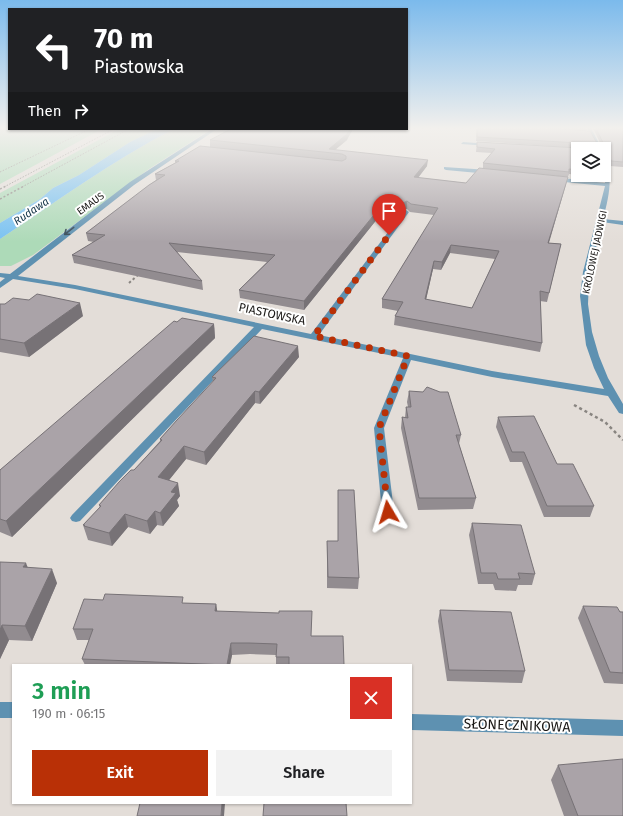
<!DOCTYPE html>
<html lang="en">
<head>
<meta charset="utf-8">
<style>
  body { margin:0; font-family:"Fira Sans",sans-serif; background:#f2f2f2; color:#202124; height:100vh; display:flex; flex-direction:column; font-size:15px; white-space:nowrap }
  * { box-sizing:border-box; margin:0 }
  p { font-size:13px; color:#757577 }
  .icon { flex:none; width:22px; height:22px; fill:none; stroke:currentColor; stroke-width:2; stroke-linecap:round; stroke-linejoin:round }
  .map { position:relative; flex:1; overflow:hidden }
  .details { position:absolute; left:12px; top:664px; width:400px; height:140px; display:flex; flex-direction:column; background:#fff; border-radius:0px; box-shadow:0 1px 3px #0004 }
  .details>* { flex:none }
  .guide { position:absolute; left:8px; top:8px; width:400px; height:122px; border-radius:0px; box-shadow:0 1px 3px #0004; background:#202124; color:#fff; overflow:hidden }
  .tools { position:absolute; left:571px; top:142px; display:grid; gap:8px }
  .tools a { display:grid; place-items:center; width:40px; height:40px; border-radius:0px; background:#fff; box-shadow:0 1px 3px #0004; font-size:20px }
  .pin { position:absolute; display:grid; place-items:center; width:34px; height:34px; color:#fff; margin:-41px -17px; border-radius:50% 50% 50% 0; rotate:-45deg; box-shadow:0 0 4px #0007 }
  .pin .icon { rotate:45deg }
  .me { position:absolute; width:44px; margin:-22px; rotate:353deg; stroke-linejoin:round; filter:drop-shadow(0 0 3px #0008) }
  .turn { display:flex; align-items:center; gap:14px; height:84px; padding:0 20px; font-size:18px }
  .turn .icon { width:52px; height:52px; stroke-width:2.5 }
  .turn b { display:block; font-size:28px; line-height:34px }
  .then { display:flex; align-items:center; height:38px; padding:0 20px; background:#0003; gap:8px; font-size:15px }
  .round { display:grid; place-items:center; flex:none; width:42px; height:42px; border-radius:0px; background:#f2f2f2 }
  .overview { display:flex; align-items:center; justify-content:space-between; height:68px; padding:0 20px }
  h1 { font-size:24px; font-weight:600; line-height:30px; color:#1e9e55 }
  .primary-button { display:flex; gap:8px; margin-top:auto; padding:8px 20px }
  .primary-button a { flex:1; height:46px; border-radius:0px; background:#b93006; color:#fff; font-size:16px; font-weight:600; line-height:46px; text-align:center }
  .primary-button a+a { background:#f2f2f2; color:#202124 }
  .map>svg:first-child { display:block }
  .green { fill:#addab8 }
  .water { fill:#79c2f2 }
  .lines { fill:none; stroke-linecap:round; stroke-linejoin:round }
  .path-far3 { stroke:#898581; stroke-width:1; stroke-dasharray:1.5 1.5; stroke-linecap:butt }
  .path-far2 { stroke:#898581; stroke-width:1.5; stroke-dasharray:2 2; stroke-linecap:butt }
  .path-far1 { stroke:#898581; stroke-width:2; stroke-dasharray:2.5 2.5; stroke-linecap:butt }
  .path { stroke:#898581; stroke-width:2.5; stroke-dasharray:3 3; stroke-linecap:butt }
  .minor { fill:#5e91b1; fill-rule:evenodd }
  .wall { fill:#928c90; fill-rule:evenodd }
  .shaded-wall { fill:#777276 }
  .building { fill:#aaa3a8; stroke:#777276; fill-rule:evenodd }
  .oneway { stroke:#364955 }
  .route { stroke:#b93006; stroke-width:7; stroke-dasharray:0 12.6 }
  .labels { text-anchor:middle; stroke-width:4; stroke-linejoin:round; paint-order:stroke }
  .far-street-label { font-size:10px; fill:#1b1917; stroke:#fff }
  .far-water-label { font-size:11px; font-style:italic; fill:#153549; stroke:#fff }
  .street-label { font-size:12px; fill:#1b1917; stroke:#fff }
  .near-street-label { font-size:14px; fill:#1b1917; stroke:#fff }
</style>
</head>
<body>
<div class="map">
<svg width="623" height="816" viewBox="0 0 623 816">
  <rect width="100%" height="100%" fill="#e3ddd8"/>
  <!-- green -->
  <g class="green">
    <polygon points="0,128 9,129 102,129 0,184"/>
    <polygon points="119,129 157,129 130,142 79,175 53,188 40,199 0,223 0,193"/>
    <path d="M174 129H211L149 169 33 255 11 266H0V239C57 201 113 160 174 129Z"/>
  </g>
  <!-- water -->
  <path class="water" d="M157 129H174C113 160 57 201 0 239V223L40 199 53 188 79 175 130 142Z"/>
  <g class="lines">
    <!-- path-far3 -->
    <g class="path-far3">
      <polyline points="0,129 9,128"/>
      <polyline points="0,172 90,129"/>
      <polyline points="4,187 114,129"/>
      <polyline points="22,187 129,129"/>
    </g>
    <!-- path-far2 -->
    <g class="path-far2">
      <polyline points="0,189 6,186"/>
      <polyline points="0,199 24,186"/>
    </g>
    <!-- path-far1 -->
    <polyline class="path-far1" points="129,283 139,274"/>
    <!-- path -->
    <polyline class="path" points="574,405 605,422 623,440"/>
    <!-- minor -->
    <g class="minor">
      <polygon points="587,128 591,128 602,149 598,149"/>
      <path d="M212 129H217L134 185 18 276 75 285 311 334 404 211 406 210 409 212 319 335 492 371 604 389 594 368 586 345 580 296 583 272 605 186 554 181 551 179 554 177 605 183 604 156 606 157C613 178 609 197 603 219L623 221V225L602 222 589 280 588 304 592 332 599 356 608 378 623 404V414L619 413 608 396 492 377 411 360 384 428 394 512 392 515 388 516 384 515 382 512 374 428 403 358 262 329 80 521 76 522 72 521 70 518 72 515 254 327 75 289 13 279 0 288V282L5 278 0 277V273L10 274 130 182Z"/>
      <polygon points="463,142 490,144 492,145 490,146 461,144"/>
      <polygon points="444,167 489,170 492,172 489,174 446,170 444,169"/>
      <rect x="0" y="702" width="13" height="16"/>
      <polygon points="411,714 623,720 623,736 411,730"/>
    </g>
  </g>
  <!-- wall -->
  <g class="wall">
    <path d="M477 128H587V130H567L598 145H601L593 128H623V167L610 166 607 157 605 155 604 161V149H578V175L569 174 568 177 537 174 566 184 549 243 561 244 547 302 540 301 542 343 540 352 394 325 395 316 398 311 382 308V299L434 215 410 212 407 209 403 210 386 208 304 310 240 298 239 290 267 262 177 252 202 281 203 290 74 263 72 255 94 242 88 241 86 233 156 180 155 174 175 163V161L210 147V140H347L335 150 427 166 418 178 466 183 483 168V163L492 153 476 152 477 142 578 148 476 141ZM450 253 495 259 472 308 426 300 433 269 441 270Z"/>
    <polygon points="579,175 599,175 599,176"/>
    <polygon points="0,304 83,316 29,357 0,352"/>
    <polygon points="177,322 214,324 215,338 12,537 0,532 0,470"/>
    <polygon points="299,357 260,404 255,403 206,465 186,459 169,480 180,496 177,500 179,506 163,526 157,525 150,534 128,527 112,546 88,540 83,525 100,508 99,505 134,470 160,441 160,439 213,382 212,377"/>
    <polygon points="409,391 461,435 459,444 476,498 473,509 418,510 401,428 402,417 405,418 406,407 408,407 407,402"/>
    <polygon points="498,417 594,506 590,517 544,517 522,462 510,462 496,427"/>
    <polygon points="338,490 359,578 358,589 327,588 327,541 338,541"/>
    <polygon points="472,523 535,574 532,585 518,585 516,591 495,590 493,584 478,584 469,535"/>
    <polygon points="0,562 28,568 57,583 32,641 9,640 0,659"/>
    <polygon points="184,603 216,604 217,611 311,636 344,665 276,665 276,655 250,654 232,655 230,665 85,665 82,659 89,640 77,640 73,629"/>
    <polygon points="583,606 623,612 623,684 604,683 578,618"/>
    <polygon points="440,610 525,671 522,683 447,681 438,621"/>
    <polygon points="558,765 623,816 564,816 551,780"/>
  </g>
  <!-- shaded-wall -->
  <g class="shaded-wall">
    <polygon points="350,129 353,129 347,140 331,153 329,149"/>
    <polygon points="428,160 427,166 413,184 414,177"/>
    <polygon points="568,177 566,184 546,251 548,243"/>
    <polygon points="386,200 386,208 304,310 304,301"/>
    <polygon points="407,201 407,209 403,210 403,203"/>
    <polygon points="451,245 450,253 441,270 442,262"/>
    <polygon points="434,261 433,269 424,308 425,299"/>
    <polygon points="80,303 83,316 29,357 24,343"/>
    <polygon points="214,324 215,338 12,537 6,521"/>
    <polygon points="298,346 299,357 260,404 259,392"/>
    <polygon points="255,391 255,403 206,465 204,452"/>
    <polygon points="184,446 186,459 161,490 158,477"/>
    <polygon points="178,483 180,496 177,500 179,506 163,526 160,513 171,492"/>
    <polygon points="155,511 157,525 150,534 147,521"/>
    <polygon points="125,514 128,527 112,546 109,533"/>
    <polygon points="26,563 32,578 23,567"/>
    <polygon points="52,569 57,583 32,641 25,626"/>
    <polygon points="216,604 218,615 215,611"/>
    <polygon points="2,625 9,640 0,659 0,630"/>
    <polygon points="231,643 232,655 230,665 227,665"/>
    <polygon points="222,803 225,803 224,816 221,816"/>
  </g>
  <!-- building -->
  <g class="building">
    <polygon points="477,128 545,128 590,131 598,145 604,145 596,128 623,128 623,162 611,161 609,152 605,150 604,161 604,149 578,149 578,170 569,169 569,172 483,163 495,149 477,147 477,142 579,148 581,144 579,143 477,137"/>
    <path d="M231 129H350L347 134 329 149 428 160 414 177 466 183 479 168 568 177 548 243 561 244 549 293 540 291 542 343 395 316 403 302 382 299 438 208 411 204 407 201 403 203 386 200 304 301 239 290 275 255 169 243 202 281 72 255 105 235 86 233 149 185 165 175 155 174 179 161H175L200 146 342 161 346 159V156L342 154 210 140ZM451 245 499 251 472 308 425 299 434 261 442 262Z"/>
    <polygon points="37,294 80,303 24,343 0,339 0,304 5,304 13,298 29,300"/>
    <polygon points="182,318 214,324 6,521 0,519 0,470 174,321 177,322"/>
    <polygon points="254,336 298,346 259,392 255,391 204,452 184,446 158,477 178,483 171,492 176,493 160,513 155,511 147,521 125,514 109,533 84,526 85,525 83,525 101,506 99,505 119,482 131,470 134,470 162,440 160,439 177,420 216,378 212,377"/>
    <polygon points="427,387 440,392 448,392 461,435 456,435 476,498 419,498 402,417 408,418 406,407 411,407 409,391 423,392"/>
    <polygon points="534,416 557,464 573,464 594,506 547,506 524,452 512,452 498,417"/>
    <polygon points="338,490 354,490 359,578 328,577 327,541 338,541"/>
    <polygon points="472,523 521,525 535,574 518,573 520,579 498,579 496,573 481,573"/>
    <polygon points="0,562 26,563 23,567 52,569 25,626 2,625 0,630"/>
    <polygon points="105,594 183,597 182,603 216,604 215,611 279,613 279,611 312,611 311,636 343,636 344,665 289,665 289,657 276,657 277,644 249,643 231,643 227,665 82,659 93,629 73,629 84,599 103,600"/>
    <polygon points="583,606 617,607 620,612 623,612 623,673 610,672"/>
    <polygon points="440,610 511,612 525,671 449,670"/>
    <polygon points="623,759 623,816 578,816 558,765"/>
    <polygon points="140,803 222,803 221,816 137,816"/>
    <polygon points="264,803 346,803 347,816 263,816"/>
  </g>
  <!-- one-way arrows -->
  <defs><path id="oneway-shaft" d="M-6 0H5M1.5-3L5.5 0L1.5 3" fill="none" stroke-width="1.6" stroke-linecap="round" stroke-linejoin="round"/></defs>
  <use class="oneway" href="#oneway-shaft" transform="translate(69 231) rotate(142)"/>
  <!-- sky -->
  <linearGradient id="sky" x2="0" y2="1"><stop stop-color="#7bbaec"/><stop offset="0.53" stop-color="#f2f0ed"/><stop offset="1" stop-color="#f2f0ed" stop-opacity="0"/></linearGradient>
  <rect width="623" height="242" fill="url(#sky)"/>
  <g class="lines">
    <!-- route -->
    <polyline class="route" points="388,512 379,428 408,356 314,336 389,235"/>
  </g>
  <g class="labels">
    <!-- far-street labels -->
    <g class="far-street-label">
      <text transform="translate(90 203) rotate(-36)" y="4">EMAUS</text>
      <text transform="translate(594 252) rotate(-78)" y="4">KRÓLOWEJ JADWIGI</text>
    </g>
    <!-- far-water labels -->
    <g class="far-water-label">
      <text transform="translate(31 211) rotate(-34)" y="4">Rudawa</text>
    </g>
    <!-- street labels -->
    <g class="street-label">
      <text transform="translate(272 314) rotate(12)" y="4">PIASTOWSKA</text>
    </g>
    <!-- near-street labels -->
    <g class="near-street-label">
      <text transform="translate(517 725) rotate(2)" y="5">SŁONECZNIKOWA</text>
    </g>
  </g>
</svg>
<div class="tools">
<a><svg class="icon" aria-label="layers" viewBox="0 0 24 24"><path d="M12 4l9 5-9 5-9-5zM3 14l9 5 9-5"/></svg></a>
</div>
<div class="pin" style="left:389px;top:235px;background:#d93025"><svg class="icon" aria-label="arrive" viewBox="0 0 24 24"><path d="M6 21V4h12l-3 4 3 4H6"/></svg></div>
<svg class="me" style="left:388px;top:512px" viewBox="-20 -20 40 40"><path d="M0-17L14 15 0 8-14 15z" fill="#b93006" stroke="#fff" stroke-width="4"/></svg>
<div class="guide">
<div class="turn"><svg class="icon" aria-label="left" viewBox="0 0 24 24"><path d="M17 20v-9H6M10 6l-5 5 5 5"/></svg><div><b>70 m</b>Piastowska</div></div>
<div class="then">Then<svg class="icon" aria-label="right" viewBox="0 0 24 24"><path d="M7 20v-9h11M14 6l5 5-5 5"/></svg></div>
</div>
<section class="details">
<div class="overview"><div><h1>3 min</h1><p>190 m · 06:15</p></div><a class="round" style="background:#d93025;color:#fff"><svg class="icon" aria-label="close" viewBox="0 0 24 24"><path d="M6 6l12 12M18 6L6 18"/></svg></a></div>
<div class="primary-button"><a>Exit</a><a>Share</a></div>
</section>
</div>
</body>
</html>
